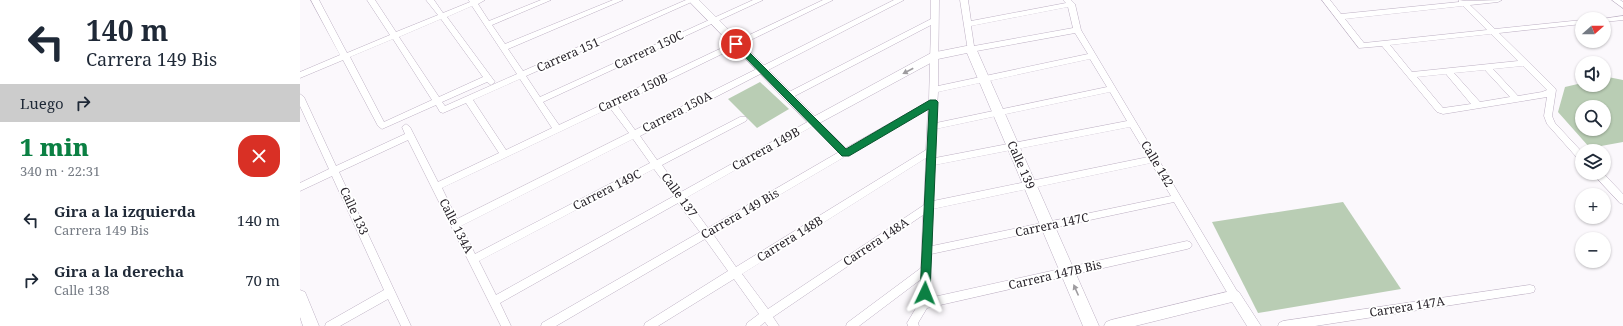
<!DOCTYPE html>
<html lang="es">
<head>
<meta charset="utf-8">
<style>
  body { margin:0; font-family:"Noto Serif",serif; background:#f6f6f7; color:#1f2937; height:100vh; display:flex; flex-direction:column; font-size:15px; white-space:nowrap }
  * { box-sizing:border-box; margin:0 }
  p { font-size:13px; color:#747a83 }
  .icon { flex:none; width:22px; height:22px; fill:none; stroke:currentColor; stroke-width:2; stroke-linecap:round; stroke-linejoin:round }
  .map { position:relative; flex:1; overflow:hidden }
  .panel { display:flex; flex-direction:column; background:#fff; width:300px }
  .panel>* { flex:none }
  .hud { background:#fff; color:#1f2937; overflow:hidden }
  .needle { width:26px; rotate:69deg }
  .controls { position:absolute; left:1275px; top:12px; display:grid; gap:8px }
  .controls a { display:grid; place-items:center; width:36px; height:36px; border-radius:50%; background:#fff; box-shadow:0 1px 3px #0004; font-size:20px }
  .pin { position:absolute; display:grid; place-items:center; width:34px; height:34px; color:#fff; margin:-17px; border:2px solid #fff; border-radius:50%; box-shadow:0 1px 4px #0007 }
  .me { position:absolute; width:44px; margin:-22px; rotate:2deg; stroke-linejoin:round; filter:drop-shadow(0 0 3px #0008) }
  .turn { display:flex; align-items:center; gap:14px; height:84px; padding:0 20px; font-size:18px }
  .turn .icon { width:52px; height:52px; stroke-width:2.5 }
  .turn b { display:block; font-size:28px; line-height:34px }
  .then { display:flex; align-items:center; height:38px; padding:0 20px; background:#0003; gap:8px; font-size:15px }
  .round { display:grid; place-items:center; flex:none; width:42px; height:42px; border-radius:16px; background:#f6f6f7 }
  .summary { display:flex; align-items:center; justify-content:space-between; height:68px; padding:0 20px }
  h1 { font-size:24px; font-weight:800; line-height:30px; color:#0b8043 }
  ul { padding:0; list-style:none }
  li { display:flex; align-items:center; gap:12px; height:60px; padding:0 20px }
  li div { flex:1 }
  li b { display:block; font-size:15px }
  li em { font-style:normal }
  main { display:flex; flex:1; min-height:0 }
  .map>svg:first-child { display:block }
  .green { fill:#b9cdb4; fill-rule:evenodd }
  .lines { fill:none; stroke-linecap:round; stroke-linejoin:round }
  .minor-casing { stroke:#bdb0c3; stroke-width:1 }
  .tertiary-casing { stroke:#bdb0c3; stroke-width:1 }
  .secondary-casing { stroke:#bdb0c3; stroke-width:1 }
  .minor { fill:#fff; fill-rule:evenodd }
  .tertiary { fill:#fff; fill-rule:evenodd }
  .secondary { fill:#fff; fill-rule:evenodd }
  .oneway { fill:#9e9c9f }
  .route { fill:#0b8043; stroke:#07532c }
  .labels { text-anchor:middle; stroke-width:3.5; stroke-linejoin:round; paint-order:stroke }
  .street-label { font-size:12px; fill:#28232a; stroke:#fff }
</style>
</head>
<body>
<main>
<section class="panel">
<div class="hud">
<div class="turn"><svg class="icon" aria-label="left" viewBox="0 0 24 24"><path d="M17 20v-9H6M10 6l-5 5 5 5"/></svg><div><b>140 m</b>Carrera 149 Bis</div></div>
<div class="then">Luego<svg class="icon" aria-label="right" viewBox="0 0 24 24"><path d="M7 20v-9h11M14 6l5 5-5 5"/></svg></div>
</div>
<div class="summary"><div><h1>1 min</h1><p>340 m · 22:31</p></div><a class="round" style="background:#d93025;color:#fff"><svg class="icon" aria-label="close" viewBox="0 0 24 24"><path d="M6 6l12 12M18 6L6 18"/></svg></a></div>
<ul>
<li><svg class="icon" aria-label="left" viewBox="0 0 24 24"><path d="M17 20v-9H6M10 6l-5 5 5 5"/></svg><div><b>Gira a la izquierda</b><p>Carrera 149 Bis</p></div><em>140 m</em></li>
<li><svg class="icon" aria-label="right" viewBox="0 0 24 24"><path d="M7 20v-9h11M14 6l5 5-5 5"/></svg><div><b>Gira a la derecha</b><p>Calle 138</p></div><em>70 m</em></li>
</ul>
</section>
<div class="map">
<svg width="1323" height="326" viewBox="0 0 1323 326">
  <rect width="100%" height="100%" fill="#fbf8fc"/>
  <!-- green -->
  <g class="green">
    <path d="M1308 77 1323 80V142L1290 148 1258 112 1265 87 1282 83V85H1304V78ZM1282 107H1304V129H1282Z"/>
    <polygon points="460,82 489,109 457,128 428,99"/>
    <polygon points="1043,202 1101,289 958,313 912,222"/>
  </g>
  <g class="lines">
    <!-- minor casing -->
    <g class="minor-casing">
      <g id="minor">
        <path d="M11 0H19L47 53 90 35 67 0H75L96 32 138 15 126 0H134L143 13 170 2 168 0H185L178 4 189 21 241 0H251L192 25 205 44 313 0H323L208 49 223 71 386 0H396L226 76 240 97 453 0H463L243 102 259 125 523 0H533L317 105 335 130 594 0H604L340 136 357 160 440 117H446L447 119 446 121 362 165 381 192 511 120H517L546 148 629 101 631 25 491 98H485L484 96 485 94 631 19V0H639L638 86 788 54 775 33 671 52 668 51 660 0H668L671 21 766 3 763 0H771L775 4 781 30 940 296 939 299 935 301 931 299 874 202 631 254 629 298 887 241 890 242 892 245 890 248 887 249 627 308 618 323 619 326H608L607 323 619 303 620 280 559 326H546L547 323 621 268 623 215 473 317 479 326H468L465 322 460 326H446L447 323 459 314 434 279 358 326H344L345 323 428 271 405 239 256 326H241L242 323 400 232 378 203 200 303 211 326H201L108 140 39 172 111 326H101L88 299 40 326H25L26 323 84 290 32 176 0 191V183L29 169 0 106V94L4 97 36 166 105 134 102 127 106 124 110 127 138 182 199 153 166 103 143 113 140 112 136 105 82 129 78 126 43 60 0 78V72L40 55ZM172 6 217 74 145 106 142 102 187 82 191 85 195 82 147 17ZM768 7 773 28 674 46 671 26ZM141 19 183 77 139 97 99 37ZM93 39 132 100 84 122 50 57ZM790 59 807 87 636 123 638 92ZM220 79 252 128 206 150 173 100ZM810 92 827 121 635 158 636 129ZM310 108 329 133 157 219 142 188ZM628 108 626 150 436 267 413 234ZM513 126 539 152 408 228 386 198ZM830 127 848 157 633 201 635 165ZM333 139 350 163 175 254 161 226ZM626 158 624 205 468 309 442 274ZM851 163 871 196 632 246 633 209ZM354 169 374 196 196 295 179 261Z"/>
        <path d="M1022 0H1030L1041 14 1159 2V0L1166 1 1202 0 1198 2 1170 5 1195 29 1282 20V24L1199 33 1255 88 1256 90 1252 116 1255 123 1282 152V161L1279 160 1247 124 1244 116 1247 97 1143 114 1137 112 1082 46 1059 48ZM1163 6 1187 30 1064 43 1045 19ZM1191 34 1218 61 1112 72 1090 45ZM1223 66 1247 90 1242 92 1218 96 1193 69ZM1185 70 1210 97 1180 102 1154 73ZM1146 74 1171 104 1143 108 1117 77Z"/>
        <polygon points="1312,0 1320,0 1323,2 1323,8"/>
        <polygon points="1323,16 1323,20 1304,22 1304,19 1301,19"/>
        <polygon points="1292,173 1303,173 1323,194 1323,204 1320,203"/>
        <polygon points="1230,285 1234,286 1235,289 1234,292 1230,293 1015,326 978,326 979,323 983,321"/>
      </g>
    </g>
    <!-- tertiary casing -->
    <g class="tertiary-casing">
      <polygon id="tertiary" points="935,290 939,292 961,326 947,326 932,302 835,326 804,326 806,322 811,320"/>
    </g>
    <!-- secondary casing -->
    <g class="secondary-casing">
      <g id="secondary">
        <polygon points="388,0 399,0 515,116 631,53 671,45 675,46 799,326 783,326 667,53 638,59 514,126 510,125"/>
        <polygon points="0,290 5,292 19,326 3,326 0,317"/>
      </g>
    </g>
    <!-- minor -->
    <use href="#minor" class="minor"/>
    <!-- tertiary -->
    <use href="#tertiary" class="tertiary"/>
    <!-- secondary -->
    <use href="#secondary" class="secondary"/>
  </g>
  <!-- one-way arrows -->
  <defs><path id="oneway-solid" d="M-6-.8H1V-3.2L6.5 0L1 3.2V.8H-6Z"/></defs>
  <g class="oneway">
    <use href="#oneway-solid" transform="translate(608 71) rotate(152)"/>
    <use href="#oneway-solid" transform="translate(776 290) rotate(-114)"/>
  </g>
  <!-- route -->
  <polygon class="route" points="434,42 439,42 546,149 630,100 636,100 638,102 630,293 629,296 625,297 621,296 620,293 629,109 549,156 542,156 434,46"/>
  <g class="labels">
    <!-- street labels -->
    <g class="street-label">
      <text transform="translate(349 50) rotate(-25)" y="4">Carrera 150C</text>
      <text transform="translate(268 55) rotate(-24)" y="4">Carrera 151</text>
      <text transform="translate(333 93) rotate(-25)" y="4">Carrera 150B</text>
      <text transform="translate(377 112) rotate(-27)" y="4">Carrera 150A</text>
      <text transform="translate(466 149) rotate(-29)" y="4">Carrera 149B</text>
      <text transform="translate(857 164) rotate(59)" y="4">Calle 142</text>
      <text transform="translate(721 165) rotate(66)" y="4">Calle 139</text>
      <text transform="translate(307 190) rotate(-27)" y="4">Carrera 149C</text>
      <text transform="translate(379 195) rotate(54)" y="4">Calle 137</text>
      <text transform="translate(54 211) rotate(65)" y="4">Calle 133</text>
      <text transform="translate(440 214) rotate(-30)" y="4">Carrera 149 Bis</text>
      <text transform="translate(752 225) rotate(-12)" y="4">Carrera 147C</text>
      <text transform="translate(156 226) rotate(63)" y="4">Calle 134A</text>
      <text transform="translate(490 239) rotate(-32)" y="4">Carrera 148B</text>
      <text transform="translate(576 242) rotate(-34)" y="4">Carrera 148A</text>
      <text transform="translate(755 275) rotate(-13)" y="4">Carrera 147B Bis</text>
      <text transform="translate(1107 307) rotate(-9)" y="4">Carrera 147A</text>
    </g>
  </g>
</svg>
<div class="controls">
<a><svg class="needle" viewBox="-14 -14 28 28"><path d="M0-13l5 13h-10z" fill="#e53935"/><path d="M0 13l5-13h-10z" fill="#747a83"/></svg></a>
<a><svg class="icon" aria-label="sound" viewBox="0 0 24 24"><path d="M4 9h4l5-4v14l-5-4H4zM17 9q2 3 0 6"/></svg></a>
<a><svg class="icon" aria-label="search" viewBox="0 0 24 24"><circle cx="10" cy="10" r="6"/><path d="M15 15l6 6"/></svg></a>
<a><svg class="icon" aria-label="layers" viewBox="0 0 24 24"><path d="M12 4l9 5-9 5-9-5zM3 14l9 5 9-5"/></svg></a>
<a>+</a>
<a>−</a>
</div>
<div class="pin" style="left:436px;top:44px;background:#d93025"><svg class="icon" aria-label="arrive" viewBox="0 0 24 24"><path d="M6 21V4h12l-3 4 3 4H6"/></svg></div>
<svg class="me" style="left:625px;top:293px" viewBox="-20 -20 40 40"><path d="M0-17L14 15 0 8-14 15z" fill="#0b8043" stroke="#fff" stroke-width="4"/></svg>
</div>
</main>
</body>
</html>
